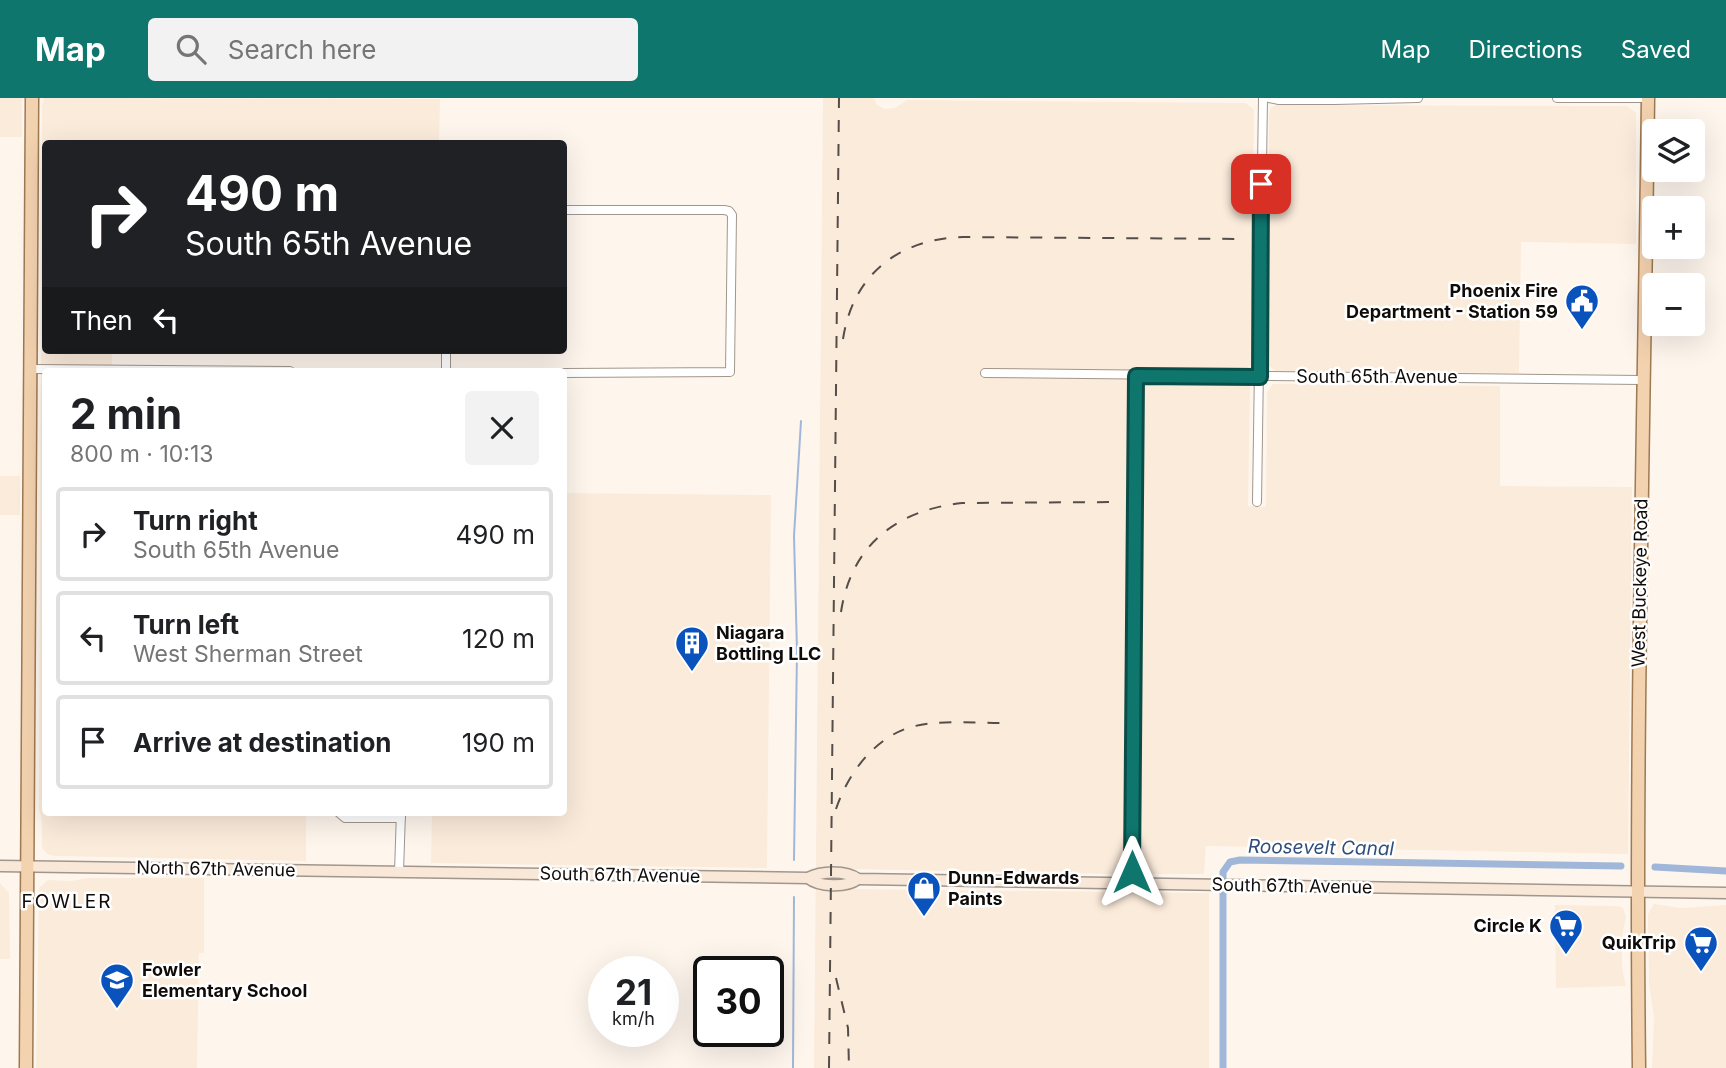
<!DOCTYPE html>
<html lang="en">
<head>
<meta charset="utf-8">
<style>
  body { margin:0; font-family:Inter,sans-serif; background:#f2f2f2; color:#202124; height:100vh; display:flex; flex-direction:column; font-size:26px; white-space:nowrap }
  * { box-sizing:border-box; margin:0 }
  p { font-size:23px; color:#757577 }
  .icon { flex:none; width:38px; height:38px; fill:none; stroke:currentColor; stroke-width:2; stroke-linecap:round; stroke-linejoin:round }
  .map { position:relative; flex:1; overflow:hidden }
  .details { position:absolute; left:42px; top:270px; width:525px; height:448px; display:flex; flex-direction:column; background:#fff; border-radius:7px; box-shadow:0 7px 28px #0002 }
  .details>* { flex:none }
  .guide { position:absolute; left:42px; top:42px; width:525px; height:214px; border-radius:7px; box-shadow:0 7px 28px #0002; background:#202124; color:#fff; overflow:hidden }
  .controls { position:absolute; left:1642px; top:21px; display:grid; gap:14px }
  .controls a { display:grid; place-items:center; width:63px; height:63px; border-radius:7px; background:#fff; box-shadow:0 7px 28px #0002; font-size:35px }
  .speed { position:absolute; left:588px; top:858px; display:flex; gap:14px; font-size:35px; font-weight:700; text-align:center }
  .speed>* { display:grid; place-content:center; width:91px; height:91px; border-radius:50%; background:#fff; box-shadow:0 7px 28px #0002; line-height:1 }
  .speed small { font-size:18px; font-weight:400 }
  .speed .limit { border:4px solid #111; border-radius:10px; background:#fff; color:#111 }
  .pin { position:absolute; display:grid; place-items:center; width:60px; height:60px; color:#fff; margin:-30px; border-radius:14px; box-shadow:0 4px 10px #0006 }
  .me { position:absolute; width:77px; margin:-38px; rotate:0deg; stroke-linejoin:round; filter:drop-shadow(0 0 5px #0008) }
  .turn { display:flex; align-items:center; gap:24px; height:147px; padding:0 28px; font-size:32px }
  .turn .icon { width:91px; height:91px; stroke-width:2.5 }
  .turn b { display:block; font-size:49px; line-height:60px }
  .then { display:flex; align-items:center; height:66px; padding:0 28px; background:#0003; gap:14px; font-size:26px }
  .round { display:grid; place-items:center; flex:none; width:74px; height:74px; border-radius:7px; background:#f2f2f2 }
  .summary { display:flex; align-items:center; justify-content:space-between; height:119px; padding:0 28px }
  h1 { font-size:42px; font-weight:700; line-height:52px }
  ul { padding:0; list-style:none }
  li { display:flex; align-items:center; gap:21px; height:94px; margin:0 14px 10px; padding:0 14px; border:4px solid #e0e0e0; border-radius:7px }
  li div { flex:1 }
  li b { display:block; font-size:26px }
  li em { font-style:normal }
  header { display:flex; align-items:center; gap:42px; box-sizing:border-box; height:98px; padding:0 35px; background:#0f766e; color:#fff }
  header strong { font-size:33px }
  nav { display:flex; gap:38px; margin-inline-start:auto; font-size:24px }
  .search { width:490px; height:63px; background:#f2f2f2; display:flex; align-items:center; gap:18px; box-sizing:border-box; padding:0 24px; border-radius:7px; color:#757577; font-size:26px }
  .map>svg:first-child { display:block }
  .built { fill:#fbebdb }
  .lines { fill:none; stroke-linecap:round; stroke-linejoin:round }
  .stream { stroke:#a1b7d9; stroke-width:2 }
  .canal { stroke:#a1b7d9; stroke-width:7 }
  .street-casing { stroke:#a0968d; stroke-width:10 }
  .secondary-casing { stroke:#a0968d; stroke-width:13 }
  .primary-casing { stroke:#9e7952; stroke-width:15 }
  .street { stroke:#fff; stroke-width:8 }
  .secondary { stroke:#f9e8d7; stroke-width:10 }
  .primary { stroke:#f3d2af; stroke-width:12 }
  .rail { stroke:#534e49; stroke-width:2; stroke-dasharray:12 12; stroke-linecap:butt }
  .route-casing { stroke:#0a4d48; stroke-width:18 }
  .route { stroke:#0f766e; stroke-width:12 }
  .labels { text-anchor:middle; stroke-width:5; stroke-linejoin:round; paint-order:stroke }
  .poi-label { font-size:18px; font-weight:bold; fill:#0f0b08; stroke:#fff; text-anchor:end }
  .street-label { font-size:18px; fill:#0f0b08; stroke:#fff }
  .water-label { font-size:19px; font-style:italic; fill:#304d7b; stroke:#fff }
  .neighbourhood-label { font-size:19px; letter-spacing:2px; fill:#0f0b08; stroke:#fff }
</style>
</head>
<body>
<header>
<strong>Map</strong>
<div class="search"><svg class="icon" aria-label="search" viewBox="0 0 24 24"><circle cx="10" cy="10" r="6"/><path d="M15 15l6 6"/></svg>Search here</div>
<nav><a>Map</a><a>Directions</a><a>Saved</a></nav>
</header>
<div class="map">
<svg width="1726" height="970" viewBox="0 0 1726 970">
  <rect width="100%" height="100%" fill="#fef6ed"/>
  <!-- built -->
  <g class="built">
    <rect x="0" y="0" width="22" height="39"/>
    <polygon points="44,0 440,1 439,45 46,46 46,252 112,252 112,273 46,273 46,714 306,714 306,763 55,758 47,756 42,750 42,724 39,711 42,7"/>
    <polygon points="823,0 874,0 877,7 885,11 895,10 907,2 1246,5 1254,12 1251,267 1243,273 1129,272 1125,765 1123,771 1115,776 847,771 848,791 1209,795 1209,970 814,970"/>
    <polygon points="1276,7 1627,8 1636,15 1636,146 1521,144 1519,275 1276,273 1267,267 1269,16 1271,10"/>
    <polygon points="1151,285 1244,285 1250,288 1248,408 1266,409 1267,294 1273,286 1500,288 1500,388 1632,389 1628,756 1206,748 1204,776 1143,776 1136,766 1142,298 1145,288"/>
    <rect x="0" y="378" width="20" height="39"/>
    <polygon points="564,395 771,397 767,770 431,765 432,714 564,714"/>
    <polygon points="88,780 204,780 204,855 199,855 197,970 36,970 39,790 48,782 71,783"/>
    <polygon points="0,785 9,795 10,861 0,861"/>
    <polygon points="1654,806 1681,810 1726,807 1726,970 1652,970 1654,919 1649,885 1648,816"/>
    <polygon points="1555,807 1617,808 1623,810 1626,819 1622,839 1622,869 1626,888 1556,890"/>
  </g>
  <g class="lines">
    <!-- stream -->
    <g class="stream">
      <polyline points="794,762 797,553 794,438 801,323"/>
      <polyline points="793,970 794,799"/>
    </g>
    <!-- canal -->
    <g class="canal">
      <polyline points="1655,769 1726,773"/>
      <polyline points="1223,970 1223,774 1230,764 1240,762 1621,768"/>
    </g>
    <!-- street casing -->
    <g class="street-casing">
      <g id="street">
        <polyline points="1269,0 1279,2 1335,2 1418,0"/>
        <polyline points="1557,0 1648,0"/>
        <polyline points="564,112 724,112 729,113 732,117 730,274 564,275"/>
        <polyline points="31,271 290,273"/>
        <polyline points="446,273 446,252"/>
        <polyline points="985,275 1642,282"/>
        <polyline points="1257,404 1263,0"/>
        <polyline points="338,714 345,720 401,720"/>
        <polyline points="399,774 401,714"/>
        <polyline points="1132,785 1136,277"/>
      </g>
    </g>
    <!-- secondary casing -->
    <g class="secondary-casing">
      <g id="secondary">
        <path d="M0 768 808 780C821 773 846 772 858 781L1726 795"/>
        <path d="M808 780C819 789 846 790 858 781"/>
      </g>
    </g>
    <!-- primary casing -->
    <g class="primary-casing">
      <g id="primary">
        <polyline points="26,970 32,0"/>
        <path d="M1639 970C1635 647 1644 323 1648 0"/>
      </g>
    </g>
    <!-- street -->
    <use href="#street" class="street"/>
    <!-- secondary -->
    <use href="#secondary" class="secondary"/>
    <!-- primary -->
    <use href="#primary" class="primary"/>
    <!-- rail -->
    <g class="rail">
      <path d="M843 241C853 176 899 141 963 139L1243 141"/>
      <path d="M841 514C851 447 897 412 962 405L1117 404"/>
      <path d="M836 711C847 678 871 644 905 631 932 621 972 625 1001 625"/>
      <polyline points="836,880 848,930 849,970"/>
      <polyline points="829,970 839,0"/>
    </g>
  </g>
  <g class="lines">
    <!-- route casing -->
    <g class="route-casing">
      <polyline id="route" points="1132,774 1136,278 1260,279 1261,86"/>
    </g>
    <!-- route -->
    <use href="#route" class="route"/>
  </g>
  <!-- icons -->
  <defs>
    <g id="civic-pin" transform="scale(1.75)"><path d="M0 17L-7.5 6A9.5 9.5 0 1 1 7.5 6Z" fill="#0a53bd" stroke="#fff"/><path d="M-.6-6.5H3V-4.5H.6V-3L4-1V1h2V6H-6V1h2V-1L-.6-3ZM-1.2 2.5V6h2.4V2.5Z" fill="#fff"/></g>
    <g id="building-pin" transform="scale(1.75)"><path d="M0 17L-7.5 6A9.5 9.5 0 1 1 7.5 6Z" fill="#0a53bd" stroke="#fff"/><path d="M-4-6H4V6H1V3H-1V6H-4ZM-2.5-4.3h1.7v1.8h-1.7ZM.8-4.3h1.7v1.8H.8ZM-2.5-1h1.7V.8h-1.7ZM.8-1h1.7V.8H.8Z" fill="#fff"/></g>
    <g id="shop-pin" transform="scale(1.75)"><path d="M0 17L-7.5 6A9.5 9.5 0 1 1 7.5 6Z" fill="#0a53bd" stroke="#fff"/><path d="M-5-2.5h2.3a2.7 3.5 0 0 1 5.4 0H5L5.5 6h-11ZM-1.5-2.5h3a1.5 2.3 0 0 0-3 0Z" fill="#fff"/></g>
    <g id="supermarket-pin" transform="scale(1.75)"><path d="M0 17L-7.5 6A9.5 9.5 0 1 1 7.5 6Z" fill="#0a53bd" stroke="#fff"/><path d="M-6-5.5h2.5l.6 2H6L4.5 2H-2.5L-4.4-4H-6ZM-1.5 3.2a1.3 1.3 0 1 0 .1 0ZM3 3.2a1.3 1.3 0 1 0 .1 0Z" fill="#fff"/></g>
    <g id="school-pin" transform="scale(1.75)"><path d="M0 17L-7.5 6A9.5 9.5 0 1 1 7.5 6Z" fill="#0a53bd" stroke="#fff"/><path d="M0-5L7-2L0 1L-7-2ZM-4 1L0 2.5L4 1V4Q0 6-4 4Z" fill="#fff"/></g>
  </defs>
  <g fill-rule="evenodd">
    <use href="#civic-pin" x="1582" y="203"/>
    <use href="#building-pin" x="692" y="545"/>
    <use href="#shop-pin" x="924" y="790"/>
    <use href="#supermarket-pin" x="1566" y="828"/>
    <use href="#supermarket-pin" x="1701" y="845"/>
    <use href="#school-pin" x="117" y="882"/>
  </g>
  <g class="labels">
    <!-- poi labels -->
    <g class="poi-label">
      <text x="1558" y="199">Phoenix Fire<tspan x="1558" dy="21">Department - Station 59</tspan></text>
      <text x="716" y="541" text-anchor="start">Niagara<tspan x="716" dy="21">Bottling LLC</tspan></text>
      <text x="948" y="786" text-anchor="start">Dunn-Edwards<tspan x="948" dy="21">Paints</tspan></text>
      <text x="1542" y="834">Circle K</text>
      <text x="1676" y="851">QuikTrip</text>
      <text x="142" y="878" text-anchor="start">Fowler<tspan x="142" dy="21">Elementary School</tspan></text>
    </g>
    <!-- street labels -->
    <g class="street-label">
      <text x="1377" y="285">South 65th Avenue</text>
      <text transform="translate(1640 485) rotate(-89)" y="6">West Buckeye Road</text>
      <text transform="translate(216 771) rotate(1)" y="6">North 67th Avenue</text>
      <text transform="translate(620 777) rotate(1)" y="6">South 67th Avenue</text>
      <text transform="translate(1292 788) rotate(1)" y="6">South 67th Avenue</text>
    </g>
    <!-- water labels -->
    <g class="water-label">
      <text transform="translate(1321 749) rotate(1)" y="7">Roosevelt Canal</text>
    </g>
    <!-- neighbourhood labels -->
    <g class="neighbourhood-label">
      <text x="67" y="810">FOWLER</text>
    </g>
  </g>
</svg>
<div class="controls">
<a><svg class="icon" aria-label="layers" viewBox="0 0 24 24"><path d="M12 4l9 5-9 5-9-5zM3 14l9 5 9-5"/></svg></a>
<a>+</a>
<a>−</a>
</div>
<div class="speed"><div>21<small>km/h</small></div><div class="limit">30</div></div>
<div class="pin" style="left:1261px;top:86px;background:#d93025"><svg class="icon" aria-label="arrive" viewBox="0 0 24 24"><path d="M6 21V4h12l-3 4 3 4H6"/></svg></div>
<svg class="me" style="left:1132px;top:774px" viewBox="-20 -20 40 40"><path d="M0-17L14 15 0 8-14 15z" fill="#0f766e" stroke="#fff" stroke-width="4"/></svg>
<div class="guide">
<div class="turn"><svg class="icon" aria-label="right" viewBox="0 0 24 24"><path d="M7 20v-9h11M14 6l5 5-5 5"/></svg><div><b>490 m</b>South 65th Avenue</div></div>
<div class="then">Then<svg class="icon" aria-label="left" viewBox="0 0 24 24"><path d="M17 20v-9H6M10 6l-5 5 5 5"/></svg></div>
</div>
<section class="details">
<div class="summary"><div><h1>2 min</h1><p>800 m · 10:13</p></div><a class="round"><svg class="icon" aria-label="close" viewBox="0 0 24 24"><path d="M6 6l12 12M18 6L6 18"/></svg></a></div>
<ul>
<li><svg class="icon" aria-label="right" viewBox="0 0 24 24"><path d="M7 20v-9h11M14 6l5 5-5 5"/></svg><div><b>Turn right</b><p>South 65th Avenue</p></div><em>490 m</em></li>
<li><svg class="icon" aria-label="left" viewBox="0 0 24 24"><path d="M17 20v-9H6M10 6l-5 5 5 5"/></svg><div><b>Turn left</b><p>West Sherman Street</p></div><em>120 m</em></li>
<li><svg class="icon" aria-label="arrive" viewBox="0 0 24 24"><path d="M6 21V4h12l-3 4 3 4H6"/></svg><div><b>Arrive at destination</b></div><em>190 m</em></li>
</ul>
</section>
</div>
</body>
</html>
